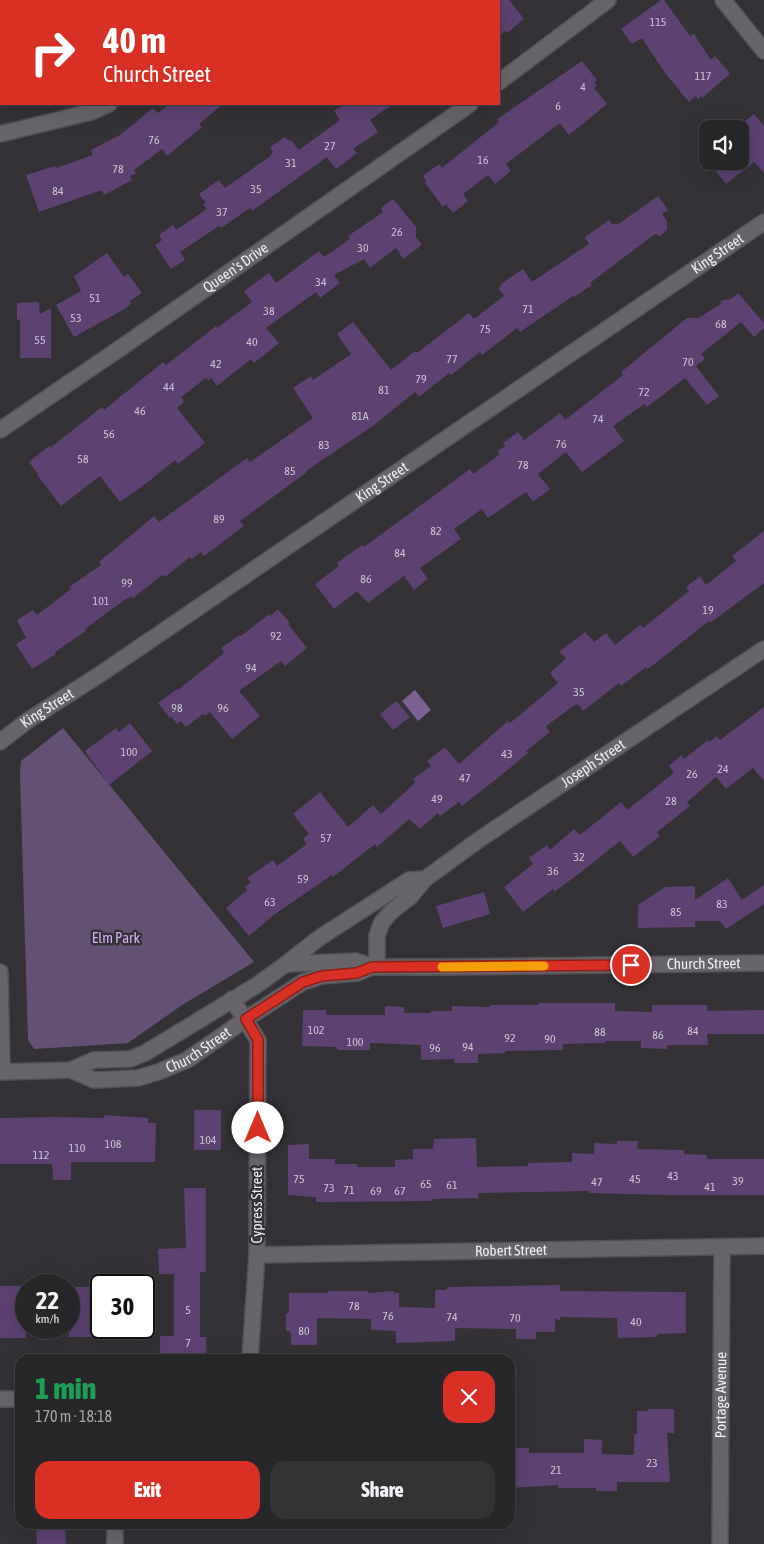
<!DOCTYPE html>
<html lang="en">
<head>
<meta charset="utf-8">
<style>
  body { margin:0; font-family:"Asap Condensed",sans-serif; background:#333234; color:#f1f3f6; height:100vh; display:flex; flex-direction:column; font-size:19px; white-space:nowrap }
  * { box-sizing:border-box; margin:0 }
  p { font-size:16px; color:#a4a5a8 }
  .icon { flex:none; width:28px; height:28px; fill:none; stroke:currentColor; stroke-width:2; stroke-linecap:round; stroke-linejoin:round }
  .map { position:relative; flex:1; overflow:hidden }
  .drawer { position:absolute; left:15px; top:1354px; width:500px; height:175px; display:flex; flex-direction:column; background:#272628; border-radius:15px; box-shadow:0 5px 20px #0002,0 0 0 1px #434345 }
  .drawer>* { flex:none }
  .hud { position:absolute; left:0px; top:0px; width:500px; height:105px; box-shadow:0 5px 20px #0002,0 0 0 1px #434345; background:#d93025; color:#fff; overflow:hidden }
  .buttons { position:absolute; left:699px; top:120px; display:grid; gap:10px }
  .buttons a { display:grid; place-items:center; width:50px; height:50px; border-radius:10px; background:#272628; box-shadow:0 5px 20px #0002,0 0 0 1px #434345; font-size:25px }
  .speed { position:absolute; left:15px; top:1274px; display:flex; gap:10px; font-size:25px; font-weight:700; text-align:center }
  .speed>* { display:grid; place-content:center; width:65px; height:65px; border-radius:50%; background:#272628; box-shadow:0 5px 20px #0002,0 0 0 1px #434345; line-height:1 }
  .speed small { font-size:12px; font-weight:400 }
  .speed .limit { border:2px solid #111; border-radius:8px; background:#fff; color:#111 }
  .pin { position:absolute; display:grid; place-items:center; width:42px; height:42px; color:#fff; margin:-21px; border:2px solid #fff; border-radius:50%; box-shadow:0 1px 5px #0007 }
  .me { position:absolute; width:55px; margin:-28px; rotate:0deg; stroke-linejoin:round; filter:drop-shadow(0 0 4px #0008) }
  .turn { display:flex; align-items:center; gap:18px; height:105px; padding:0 20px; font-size:22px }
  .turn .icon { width:65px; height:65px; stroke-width:2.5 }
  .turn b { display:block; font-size:35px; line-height:42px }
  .round { display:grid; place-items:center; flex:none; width:52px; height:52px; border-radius:15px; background:#333234 }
  .head { display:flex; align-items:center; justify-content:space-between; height:85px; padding:0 20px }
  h1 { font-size:30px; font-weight:800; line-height:38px; color:#1e9e55 }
  .primary-button { display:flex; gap:10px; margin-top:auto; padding:10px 20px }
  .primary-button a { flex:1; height:58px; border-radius:15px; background:#d93025; color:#fff; font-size:20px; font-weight:800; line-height:58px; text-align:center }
  .primary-button a+a { background:#333234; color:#f1f3f6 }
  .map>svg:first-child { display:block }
  .green { fill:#645075 }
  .water { fill:#7d6195 }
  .building { fill:#5c4172 }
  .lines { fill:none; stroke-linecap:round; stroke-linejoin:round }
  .street-casing { stroke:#525154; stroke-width:18 }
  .secondary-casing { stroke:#525154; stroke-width:18 }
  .street { stroke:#67656a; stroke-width:15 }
  .secondary { stroke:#67656a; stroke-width:15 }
  .route-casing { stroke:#8d1f18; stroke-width:12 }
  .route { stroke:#d93025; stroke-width:9 }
  .slow { stroke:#f59e0b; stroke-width:9 }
  .labels { text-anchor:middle; stroke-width:5; stroke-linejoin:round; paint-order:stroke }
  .number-label { font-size:12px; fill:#cbc4d2 }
  .street-label { font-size:15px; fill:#f0eff2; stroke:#343236 }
  .park-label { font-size:15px; fill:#d7acfa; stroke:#343236 }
</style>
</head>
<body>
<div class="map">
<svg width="764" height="1544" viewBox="0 0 764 1544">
  <rect width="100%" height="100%" fill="#343236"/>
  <!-- green -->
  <polygon class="green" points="63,728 254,962 182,1005 128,1043 34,1049 28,1040 20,774 21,761"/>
  <!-- water -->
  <polygon class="water" points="415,690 431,710 418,721 402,701"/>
  <!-- building -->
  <g class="building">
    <polygon points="499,0 509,0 524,19 507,33 505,31 499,36"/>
    <polygon points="661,0 664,0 690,36 694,34 711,60 715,56 730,74 702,98 701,96 698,99 696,96 689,102 665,73 642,38 632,44 621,29"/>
    <polygon points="582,61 597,80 594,82 597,86 594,88 607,104 569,135 560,123 506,164 511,171 495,184 488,175 463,194 468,201 453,213 446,204 443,207 425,183 427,182 423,176 439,164 442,168 499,122 497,119"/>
    <polygon points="170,104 223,104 199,124 202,127 167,156 162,149 134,170 136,173 130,176 132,180 104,195 102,190 39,212 26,175 55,166 56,168 93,155 91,150 120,135 153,108 158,113"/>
    <polygon points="345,104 393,104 370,120 378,132 353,149 357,153 336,169 327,157 252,211 250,208 221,228 219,226 180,252 185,260 171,269 155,245 162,240 159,235 173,225 176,230 207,209 203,204 206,203 199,194 219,180 225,188 269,157 273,152 270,147 285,137 289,141 291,140 299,150 340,120 334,111"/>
    <polygon points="754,114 764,126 764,173 754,162 726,184 708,161 740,161 740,125"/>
    <polygon points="658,196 668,210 662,214 667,221 667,230 660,236 655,234 590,283 592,285 574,297 573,296 520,332 517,328 482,355 480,352 451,375 449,373 419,397 415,392 374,425 306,471 307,472 240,521 244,526 204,556 201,552 192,559 190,557 165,577 164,575 161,576 133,598 131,596 128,599 127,598 85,629 86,631 55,652 56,654 32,669 16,644 26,638 17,620 33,610 37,615 71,589 69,587 101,565 99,562 154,516 159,522 247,458 250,462 313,418 293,388 311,376 313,380 351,354 337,334 353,322 391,370 415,351 417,353 469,313 474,319 504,296 498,288 501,286 501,284 523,269 532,282 589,244 585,237 609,220 613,225 616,223 617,225"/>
    <polygon points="393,199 416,227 416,237 422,245 403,259 396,248 370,268 364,259 334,275 340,283 320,298 316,292 266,328 279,343 254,363 251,359 217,386 211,378 208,381 206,378 181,397 184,402 177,408 205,443 178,464 175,460 148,482 120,502 100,476 61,506 37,475 38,474 29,462 49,446 50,448 102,407 104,410 163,362 166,365 216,326 217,328 252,302 244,291 269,273 276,283 319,251 324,257 350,239 348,236 383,212 381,208"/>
    <polygon points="107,253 124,277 128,274 142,293 130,301 131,304 121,311 74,337 56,305 81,291 74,276"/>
    <polygon points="738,293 764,323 764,328 754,337 741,322 701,354 705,359 696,366 719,396 707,405 685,378 647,407 644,404 613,426 624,441 582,472 566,452 538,474 550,489 533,502 526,492 488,518 482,509 454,529 461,539 420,568 428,579 414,590 404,576 368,603 357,591 334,609 315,584 339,566 337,563 362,545 364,547 451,483 470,469 473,474 499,455 498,451 505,446 503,443 518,432 524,440 560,413 565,420 623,375 621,372 687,318 698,318 721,304 720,301 731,299"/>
    <polygon points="39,302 40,314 51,308 51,358 20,358 20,319 17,320 17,303"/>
    <polygon points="764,531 764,583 710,623 709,621 648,669 646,667 621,686 619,683 583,711 578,704 575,705 546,726 550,732 526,751 528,753 504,773 462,806 459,802 440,816 438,813 420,829 409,819 377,847 375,844 333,877 332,875 271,917 249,936 226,908 247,890 245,887 251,882 247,878 273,860 277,866 307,844 303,839 309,834 293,814 320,792 348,827 373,805 381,814 415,783 413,779 431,766 427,761 445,747 459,764 508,721 510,723 558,683 550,673 566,658 559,652 585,632 594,642 606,633 615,645 640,625 643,628 689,591 686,587 700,576 706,585 736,561 732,556"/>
    <polygon points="278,609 290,623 288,624 307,648 285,666 281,661 239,691 260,716 232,739 210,712 205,716 203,714 186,727 181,721 177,724 172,717 170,718 158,703 177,689 178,690 224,653 221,648 240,635 241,636 269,614 270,616"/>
    <polygon points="396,701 410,717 393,730 380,714"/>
    <polygon points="764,707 764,781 753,768 726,789 716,777 687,802 690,806 657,832 660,836 633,857 620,841 580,873 554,892 553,889 523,912 504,887 533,864 529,858 547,845 550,850 574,829 580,835 621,802 627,810 674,773 669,766 681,755 684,759 708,740 709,742 717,736 720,740"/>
    <polygon points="130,723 152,751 109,785 85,751 116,728 119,732"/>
    <polygon points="728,878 742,900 764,885 764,904 726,929 720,921 695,921 695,927 638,928 638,905 665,887 695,886 695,900"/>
    <polygon points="484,892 490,914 443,928 436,906"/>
    <polygon points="539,1003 615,1003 615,1011 652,1012 652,1005 707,1005 707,1011 764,1010 764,1034 707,1034 708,1045 667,1045 667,1049 641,1048 641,1041 605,1041 606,1043 563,1044 563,1050 505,1051 505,1053 478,1054 478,1063 454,1063 454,1059 421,1060 421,1045 370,1043 370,1050 337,1050 337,1047 302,1046 303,1010 326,1010 326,1015 385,1015 385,1006 404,1007 404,1013 430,1013 432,1011 452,1011 452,1006 490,1007 490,1005 539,1005"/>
    <rect x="194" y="1110" width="27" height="40"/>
    <polygon points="104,1115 148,1118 148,1123 156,1123 155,1162 71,1162 71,1180 53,1180 52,1164 0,1164 0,1118 55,1117 104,1118"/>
    <polygon points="476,1138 477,1167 528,1166 528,1163 572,1162 572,1153 594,1154 594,1143 617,1144 617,1141 638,1141 637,1149 684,1150 684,1154 707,1155 707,1159 764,1159 764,1195 665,1195 589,1193 589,1191 478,1193 478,1198 431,1199 431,1201 336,1202 316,1202 316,1197 288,1195 288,1145 309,1144 309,1159 335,1159 335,1164 357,1164 357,1167 395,1167 395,1160 413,1159 413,1149 433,1149 434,1139"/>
    <polygon points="184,1188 206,1188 206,1272 200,1272 200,1337 206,1337 206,1355 160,1355 160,1336 174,1336 174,1274 159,1274 158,1249 186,1248"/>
    <polygon points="560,1285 560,1291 686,1292 686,1333 657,1334 657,1337 618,1338 617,1318 560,1317 560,1320 555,1319 555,1332 536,1332 536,1339 516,1339 516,1329 455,1328 455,1341 396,1343 396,1331 371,1330 371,1319 317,1318 317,1345 291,1345 291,1334 290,1331 286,1331 286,1313 289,1313 289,1293 327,1293 328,1291 368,1291 368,1293 395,1291 394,1293 399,1293 399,1307 435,1308 435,1290 447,1290 447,1287"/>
    <rect x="0" y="1286" width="26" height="52"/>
    <polygon points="69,1287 94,1287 93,1337 69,1337"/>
    <polygon points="648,1409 674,1409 674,1433 667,1433 670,1482 617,1482 617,1491 596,1491 596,1488 558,1488 558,1485 510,1488 510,1448 529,1448 529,1453 584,1453 584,1439 602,1440 602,1454 634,1455 634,1434 637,1434 637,1411 648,1411"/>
    <polygon points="36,1524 65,1524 66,1544 37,1544"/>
  </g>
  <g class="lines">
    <!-- street casing -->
    <g class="street-casing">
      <g id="street">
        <polyline points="723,0 764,51"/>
        <polyline points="243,1 244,0"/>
        <polyline points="499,82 608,0"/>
        <polyline points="0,134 91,112 109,104"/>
        <path id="s1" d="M0 430 122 347 470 104"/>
        <path id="s2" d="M0 742 27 721 99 675 764 222"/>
        <polyline points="286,964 319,938 409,880 425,879"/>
        <path id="s3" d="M377 967V935L382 922 392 911 410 897 425 879 480 839 764 649"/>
        <polyline points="0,972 2,1072"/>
        <polyline points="232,999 258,1040 257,1255 250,1359"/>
        <path id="s4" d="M257 1255 764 1246"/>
        <polyline points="0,1399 20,1399"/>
        <polyline points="115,1524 115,1544"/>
        <path id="s5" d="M720 1544 722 1247"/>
      </g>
    </g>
    <!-- secondary casing -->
    <g class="secondary-casing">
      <g id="secondary">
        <path id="s6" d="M71 1070 94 1080 138 1078 158 1072 187 1060 246 1019 303 982 322 976 357 973 372 967"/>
        <path id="s7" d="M0 1072 71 1070 94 1060 130 1059 145 1053 257 985 286 964 356 961 372 967H441L764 963"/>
      </g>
    </g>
    <!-- street -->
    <use href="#street" class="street"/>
    <!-- secondary -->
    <use href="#secondary" class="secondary"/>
  </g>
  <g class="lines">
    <!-- route casing -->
    <g class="route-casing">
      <polyline id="route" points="258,1128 258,1040 246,1019 303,982 322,976 357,973 372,967 631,965"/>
    </g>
    <!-- route -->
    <use href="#route" class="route"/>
    <!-- slow -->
    <polyline class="slow" points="442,967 544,966"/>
  </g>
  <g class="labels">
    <!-- number labels -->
    <g class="number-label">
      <text x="658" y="26">115</text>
      <text x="703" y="80">117</text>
      <text x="583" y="91">4</text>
      <text x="558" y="110">6</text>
      <text x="154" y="144">76</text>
      <text x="330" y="150">27</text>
      <text x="483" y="164">16</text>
      <text x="291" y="167">31</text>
      <text x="118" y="173">78</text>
      <text x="256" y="193">35</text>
      <text x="58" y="195">84</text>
      <text x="222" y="216">37</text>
      <text x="397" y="236">26</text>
      <text x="363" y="252">30</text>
      <text x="321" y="286">34</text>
      <text x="95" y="302">51</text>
      <text x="528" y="313">71</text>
      <text x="269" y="315">38</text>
      <text x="76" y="322">53</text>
      <text x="721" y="328">68</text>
      <text x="485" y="333">75</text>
      <text x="40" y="344">55</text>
      <text x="252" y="346">40</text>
      <text x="452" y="363">77</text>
      <text x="688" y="366">70</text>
      <text x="216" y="368">42</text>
      <text x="421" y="383">79</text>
      <text x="169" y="391">44</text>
      <text x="384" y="394">81</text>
      <text x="644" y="396">72</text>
      <text x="140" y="415">46</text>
      <text x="360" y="420">81A</text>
      <text x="598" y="423">74</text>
      <text x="109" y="438">56</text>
      <text x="561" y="448">76</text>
      <text x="324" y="449">83</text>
      <text x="83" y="463">58</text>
      <text x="523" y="469">78</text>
      <text x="290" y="475">85</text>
      <text x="219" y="523">89</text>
      <text x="436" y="535">82</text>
      <text x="400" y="557">84</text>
      <text x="366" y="583">86</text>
      <text x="127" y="587">99</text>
      <text x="101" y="605">101</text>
      <text x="708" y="614">19</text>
      <text x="276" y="640">92</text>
      <text x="251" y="672">94</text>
      <text x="579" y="696">35</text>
      <text x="177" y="712">98</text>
      <text x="223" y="712">96</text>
      <text x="129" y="756">100</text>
      <text x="507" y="758">43</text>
      <text x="723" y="773">24</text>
      <text x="692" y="778">26</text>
      <text x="465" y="782">47</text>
      <text x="437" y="803">49</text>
      <text x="671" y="805">28</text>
      <text x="326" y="842">57</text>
      <text x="579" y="861">32</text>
      <text x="553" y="875">36</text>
      <text x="303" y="883">59</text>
      <text x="270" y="906">63</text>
      <text x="722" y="908">83</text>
      <text x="676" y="916">85</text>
      <text x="316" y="1034">102</text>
      <text x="693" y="1035">84</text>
      <text x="600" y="1036">88</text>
      <text x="658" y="1039">86</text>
      <text x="510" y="1042">92</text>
      <text x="550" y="1043">90</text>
      <text x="355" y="1046">100</text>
      <text x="468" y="1051">94</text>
      <text x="435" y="1052">96</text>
      <text x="208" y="1144">104</text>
      <text x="113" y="1148">108</text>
      <text x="77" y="1152">110</text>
      <text x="41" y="1159">112</text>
      <text x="673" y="1180">43</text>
      <text x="299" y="1183">75</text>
      <text x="635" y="1183">45</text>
      <text x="738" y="1185">39</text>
      <text x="597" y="1186">47</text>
      <text x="426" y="1188">65</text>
      <text x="452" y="1189">61</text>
      <text x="710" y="1191">41</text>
      <text x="329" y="1192">73</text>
      <text x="349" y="1194">71</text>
      <text x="376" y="1195">69</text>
      <text x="400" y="1195">67</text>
      <text x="354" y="1310">78</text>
      <text x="188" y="1314">5</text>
      <text x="388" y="1320">76</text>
      <text x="452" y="1321">74</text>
      <text x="515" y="1322">70</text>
      <text x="636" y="1326">40</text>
      <text x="304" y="1335">80</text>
      <text x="188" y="1347">7</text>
      <text x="652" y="1467">23</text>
      <text x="556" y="1474">21</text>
    </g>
    <!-- street labels -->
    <g class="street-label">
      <text dy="5" stroke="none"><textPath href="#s2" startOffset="868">King Street</textPath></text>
      <text dy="5" stroke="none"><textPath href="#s1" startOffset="286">Queen's Drive</textPath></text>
      <text dy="5" stroke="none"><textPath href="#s2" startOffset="462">King Street</textPath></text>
      <text dy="5" stroke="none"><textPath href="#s2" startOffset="58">King Street</textPath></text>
      <text dy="5" stroke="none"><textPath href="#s3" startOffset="311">Joseph Street</textPath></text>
      <text dy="5" stroke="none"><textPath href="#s7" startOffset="734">Church Street</textPath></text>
      <text dy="5" stroke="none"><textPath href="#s6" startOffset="136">Church Street</textPath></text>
      <text transform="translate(257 1205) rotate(-90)" y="5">Cypress Street</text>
      <text dy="5" stroke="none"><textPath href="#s4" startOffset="254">Robert Street</textPath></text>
      <text dy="5" stroke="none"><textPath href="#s5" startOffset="149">Portage Avenue</textPath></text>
    </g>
    <!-- park labels -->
    <g class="park-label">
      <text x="116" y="943">Elm Park</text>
    </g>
  </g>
</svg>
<div class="buttons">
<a><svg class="icon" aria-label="sound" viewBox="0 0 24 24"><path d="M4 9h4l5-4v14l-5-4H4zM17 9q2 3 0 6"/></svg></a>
</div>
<div class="speed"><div>22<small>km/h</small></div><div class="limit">30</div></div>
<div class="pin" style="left:631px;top:965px;background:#d93025"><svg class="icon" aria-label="arrive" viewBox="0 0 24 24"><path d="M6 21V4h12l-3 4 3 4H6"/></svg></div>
<svg class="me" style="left:258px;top:1128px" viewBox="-20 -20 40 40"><circle r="19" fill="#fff"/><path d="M0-13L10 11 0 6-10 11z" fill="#d93025"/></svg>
<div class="hud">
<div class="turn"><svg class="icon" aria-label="right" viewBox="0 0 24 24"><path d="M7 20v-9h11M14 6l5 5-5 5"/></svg><div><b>40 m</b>Church Street</div></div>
</div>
<section class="drawer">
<div class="head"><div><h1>1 min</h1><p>170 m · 18:18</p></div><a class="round" style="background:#d93025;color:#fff"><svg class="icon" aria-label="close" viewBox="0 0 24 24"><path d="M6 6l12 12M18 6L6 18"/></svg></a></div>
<div class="primary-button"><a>Exit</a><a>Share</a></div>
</section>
</div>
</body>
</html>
